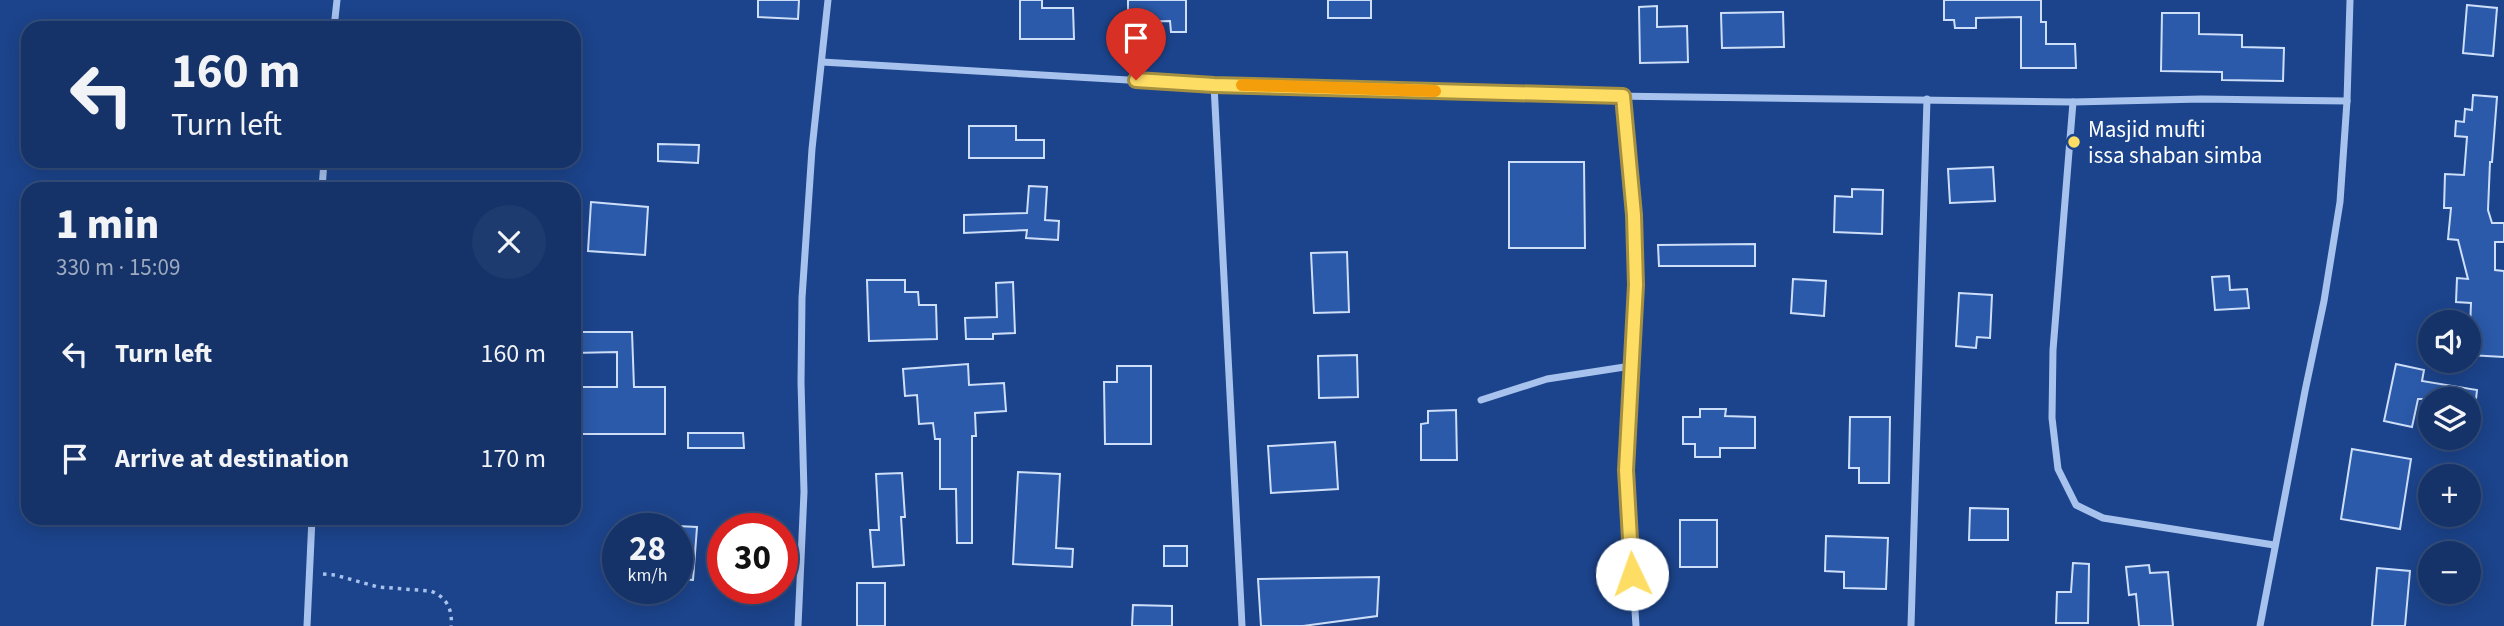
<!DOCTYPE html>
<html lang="en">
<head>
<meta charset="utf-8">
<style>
  body { margin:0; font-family:"Source Sans 3",sans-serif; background:#1e3b6f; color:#f1f3f6; height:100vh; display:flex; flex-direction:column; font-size:26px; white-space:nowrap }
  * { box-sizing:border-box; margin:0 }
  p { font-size:23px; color:#9daac0 }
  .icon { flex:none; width:38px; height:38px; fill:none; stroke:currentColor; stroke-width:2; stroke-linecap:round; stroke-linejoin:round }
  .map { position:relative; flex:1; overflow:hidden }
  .sheet { position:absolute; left:21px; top:182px; width:560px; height:343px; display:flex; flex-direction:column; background:#153369; border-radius:21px; box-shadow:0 4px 18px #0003,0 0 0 2px #344e7d }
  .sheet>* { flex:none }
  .hud { position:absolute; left:21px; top:21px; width:560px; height:147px; border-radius:21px; box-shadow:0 4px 18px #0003,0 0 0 2px #344e7d; background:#153369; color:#f1f3f6; overflow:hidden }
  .fabs { position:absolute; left:2418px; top:310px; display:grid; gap:14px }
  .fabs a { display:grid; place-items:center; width:63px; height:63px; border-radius:50%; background:#153369; box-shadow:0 4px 18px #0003,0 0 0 2px #344e7d; font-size:35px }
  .speed { position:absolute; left:602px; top:513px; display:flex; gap:14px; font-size:35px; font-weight:700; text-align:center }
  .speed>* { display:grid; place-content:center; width:91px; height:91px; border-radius:50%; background:#153369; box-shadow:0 4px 18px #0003,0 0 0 2px #344e7d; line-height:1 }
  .speed small { font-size:18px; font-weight:400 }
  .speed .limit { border:10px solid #d22; background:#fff; color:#111 }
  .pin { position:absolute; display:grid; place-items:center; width:60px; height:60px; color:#fff; margin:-72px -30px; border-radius:50% 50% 50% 0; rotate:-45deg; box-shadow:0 0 7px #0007 }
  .pin .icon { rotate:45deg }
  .me { position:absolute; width:77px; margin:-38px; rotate:357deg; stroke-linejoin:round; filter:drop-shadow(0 0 5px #0008) }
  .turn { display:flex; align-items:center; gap:24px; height:147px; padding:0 35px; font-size:32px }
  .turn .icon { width:91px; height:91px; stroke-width:2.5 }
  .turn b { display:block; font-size:49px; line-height:60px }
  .round { display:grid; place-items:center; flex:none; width:74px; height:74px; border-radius:37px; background:#1e3b6f }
  .overview { display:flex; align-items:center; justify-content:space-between; height:119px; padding:0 35px }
  h1 { font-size:42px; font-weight:800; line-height:52px }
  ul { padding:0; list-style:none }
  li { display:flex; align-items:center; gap:21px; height:105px; padding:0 35px }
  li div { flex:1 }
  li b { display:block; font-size:26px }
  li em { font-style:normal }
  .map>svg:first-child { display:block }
  .building { fill:#2b5aaa; stroke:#cddef9; stroke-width:2 }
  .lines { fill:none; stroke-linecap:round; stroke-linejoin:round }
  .path { stroke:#a7c2ed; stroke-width:3.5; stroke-dasharray:3.5 5; stroke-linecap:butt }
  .minor { stroke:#a7c2ed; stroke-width:7 }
  .route-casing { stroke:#a59042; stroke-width:18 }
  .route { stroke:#fedd65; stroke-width:12 }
  .slow { stroke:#f59e0b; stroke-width:12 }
  .poi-dot { fill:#fedd65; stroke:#1c448c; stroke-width:2.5 }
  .labels { text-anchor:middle; stroke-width:7; stroke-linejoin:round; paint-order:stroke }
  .poi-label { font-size:23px; fill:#fff; stroke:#1c448c; text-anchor:start }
</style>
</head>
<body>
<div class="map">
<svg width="2504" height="626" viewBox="0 0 2504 626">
  <rect width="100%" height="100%" fill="#1c448c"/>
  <!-- building -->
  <g class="building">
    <polygon points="758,0 799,0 798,19 758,17"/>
    <polygon points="1020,0 1042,0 1042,8 1073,8 1074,39 1020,39"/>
    <polygon points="1128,0 1186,0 1186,32 1171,32 1170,21 1128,22"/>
    <rect x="1328" y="0" width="43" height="18"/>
    <polygon points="1944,0 2041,0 2041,22 2046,22 2046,44 2075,44 2076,68 2021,68 2021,17 1976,18 1976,28 1955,28 1954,20 1944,20"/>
    <polygon points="2467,5 2497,8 2493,56 2463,53"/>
    <polygon points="1657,6 1657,27 1687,26 1688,62 1640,63 1639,7"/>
    <polygon points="1783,12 1784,47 1722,48 1721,13"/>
    <polygon points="2162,13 2199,13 2199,34 2242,35 2242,47 2284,48 2283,81 2222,80 2222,72 2161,71"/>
    <polygon points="2473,95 2497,97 2492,162 2490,162 2488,210 2492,223 2504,223 2504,242 2495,242 2495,270 2504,271 2504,357 2469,355 2471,303 2456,302 2457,278 2468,279 2458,240 2448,239 2451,208 2444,208 2445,174 2464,175 2467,137 2455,136 2456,121 2464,122 2465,109 2472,110"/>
    <polygon points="969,126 1016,126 1016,140 1044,140 1044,158 969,158"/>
    <polygon points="658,144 699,145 698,163 658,161"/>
    <polygon points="1509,162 1584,162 1585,248 1509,248"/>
    <polygon points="1993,167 1995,201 1950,203 1948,169"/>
    <polygon points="1029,186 1047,187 1045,220 1059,221 1058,240 1026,238 1027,230 964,233 964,215 1027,213"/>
    <polygon points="1852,189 1883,190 1882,234 1834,232 1835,196 1852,197"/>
    <polygon points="591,202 648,207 645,255 588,251"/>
    <polygon points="1755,244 1755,266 1659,266 1658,245"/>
    <polygon points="1347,252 1349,312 1314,313 1311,253"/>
    <polygon points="2229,276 2230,290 2247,289 2249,308 2215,310 2212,277"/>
    <polygon points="1793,279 1826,281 1824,316 1791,313"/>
    <polygon points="867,280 905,280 905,292 918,292 919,305 936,305 937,339 869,341"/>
    <polygon points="1013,282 1015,333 993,334 993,339 966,339 965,318 997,317 996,283"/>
    <polygon points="1959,293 1992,295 1990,338 1977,337 1976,348 1956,346"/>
    <polygon points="574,332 632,332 634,387 665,387 665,434 574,434 574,387 617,387 617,352 574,353"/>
    <polygon points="1357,355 1358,397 1319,398 1318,356"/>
    <polygon points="968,364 969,385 1004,383 1006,411 975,413 976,436 972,436 972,543 957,543 956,489 940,489 940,439 935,439 933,423 919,424 917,395 905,396 903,369"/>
    <polygon points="2396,364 2424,370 2422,381 2477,390 2476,399 2418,399 2412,427 2384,421"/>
    <polygon points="1117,366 1151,366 1151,444 1105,444 1104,382 1117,382"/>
    <polygon points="1700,409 1726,409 1725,416 1755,417 1755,448 1720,448 1720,457 1695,457 1695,444 1683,444 1683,417 1700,417"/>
    <polygon points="1456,410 1457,460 1421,460 1421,424 1428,423 1428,411"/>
    <polygon points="1850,417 1890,417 1889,483 1859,483 1859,468 1849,468"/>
    <polygon points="688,433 743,433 744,448 688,448"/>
    <polygon points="1335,442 1338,489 1271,493 1268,446"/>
    <polygon points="2352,449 2411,459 2400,529 2341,519"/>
    <polygon points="1018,472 1060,474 1056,548 1073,549 1072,567 1013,564"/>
    <polygon points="902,473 905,517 901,517 904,565 873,567 870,530 879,530 876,474"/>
    <polygon points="1970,508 2008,509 2008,540 1969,540"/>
    <rect x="1680" y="520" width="37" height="47"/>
    <polygon points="677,526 697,527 693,580 677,579"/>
    <polygon points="1826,536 1888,538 1886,589 1844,588 1844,572 1825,571"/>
    <rect x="1164" y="546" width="23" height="20"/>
    <polygon points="2073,563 2089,564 2088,623 2056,623 2057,592 2071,592"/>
    <polygon points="2149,565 2150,573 2168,572 2173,626 2139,626 2136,594 2129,595 2126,567"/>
    <polygon points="2377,568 2410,571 2405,626 2372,626"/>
    <polygon points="1379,577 1377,616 1303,626 1261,626 1258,579"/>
    <rect x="857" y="583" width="28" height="43"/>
    <polygon points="1133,605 1172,606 1172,626 1132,626"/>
  </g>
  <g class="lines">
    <!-- path -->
    <path class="path" d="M323 574 335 575 378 587 431 591C446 597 453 609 451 626"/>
    <!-- minor -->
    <g class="minor">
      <polyline points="334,28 337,0"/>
      <polyline points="822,62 1214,85 1611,96 2073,102 2202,99 2347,101"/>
      <polyline points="1214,85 1242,626"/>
      <polyline points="1623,96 1634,215 1636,285 1626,470 1636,626"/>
      <polyline points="2073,102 2053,350 2052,418 2058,469 2076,505 2103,518 2274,545"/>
      <polyline points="322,189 324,161"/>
      <polyline points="1481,400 1547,379 1631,366"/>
      <polyline points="307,626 312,518"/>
      <polyline points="798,626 804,492 801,382 802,298 812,149 828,0"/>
      <polyline points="1911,626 1927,99"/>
      <polyline points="2260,626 2305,391 2324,301 2340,202 2347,101 2350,0"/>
    </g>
  </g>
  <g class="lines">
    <!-- route casing -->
    <g class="route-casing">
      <polyline id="route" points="1136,80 1214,85 1623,96 1634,215 1636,285 1626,470 1632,574"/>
    </g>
    <!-- route -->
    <use href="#route" class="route"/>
    <!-- slow -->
    <polyline class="slow" points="1242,85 1435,91"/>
  </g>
  <!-- markers -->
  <circle class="poi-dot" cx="2074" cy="142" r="7"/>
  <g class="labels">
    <!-- poi labels -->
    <g class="poi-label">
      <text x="2088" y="137">Masjid mufti<tspan x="2088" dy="26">issa shaban simba</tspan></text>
    </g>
  </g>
</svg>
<div class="fabs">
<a><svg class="icon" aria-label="sound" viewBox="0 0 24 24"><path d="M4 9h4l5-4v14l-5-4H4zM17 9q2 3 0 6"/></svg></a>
<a><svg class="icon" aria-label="layers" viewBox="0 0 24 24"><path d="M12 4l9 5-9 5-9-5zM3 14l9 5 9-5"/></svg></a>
<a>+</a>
<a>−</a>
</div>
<div class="speed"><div>28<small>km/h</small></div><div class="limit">30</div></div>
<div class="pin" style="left:1136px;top:80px;background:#d93025"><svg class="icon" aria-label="arrive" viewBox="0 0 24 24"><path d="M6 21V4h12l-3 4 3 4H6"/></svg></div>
<svg class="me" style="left:1632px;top:574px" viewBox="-20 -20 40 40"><circle r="19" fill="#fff"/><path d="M0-13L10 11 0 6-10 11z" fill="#fedd65"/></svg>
<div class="hud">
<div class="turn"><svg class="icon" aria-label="left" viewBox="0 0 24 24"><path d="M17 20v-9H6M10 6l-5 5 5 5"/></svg><div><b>160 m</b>Turn left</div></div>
</div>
<section class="sheet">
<div class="overview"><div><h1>1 min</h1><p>330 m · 15:09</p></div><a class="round"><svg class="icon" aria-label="close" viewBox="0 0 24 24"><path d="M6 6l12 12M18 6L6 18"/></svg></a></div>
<ul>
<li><svg class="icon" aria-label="left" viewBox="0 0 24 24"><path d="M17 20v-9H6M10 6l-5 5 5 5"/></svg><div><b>Turn left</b></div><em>160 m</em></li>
<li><svg class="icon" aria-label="arrive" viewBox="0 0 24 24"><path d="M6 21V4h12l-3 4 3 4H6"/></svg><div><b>Arrive at destination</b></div><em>170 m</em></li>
</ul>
</section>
</div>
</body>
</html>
